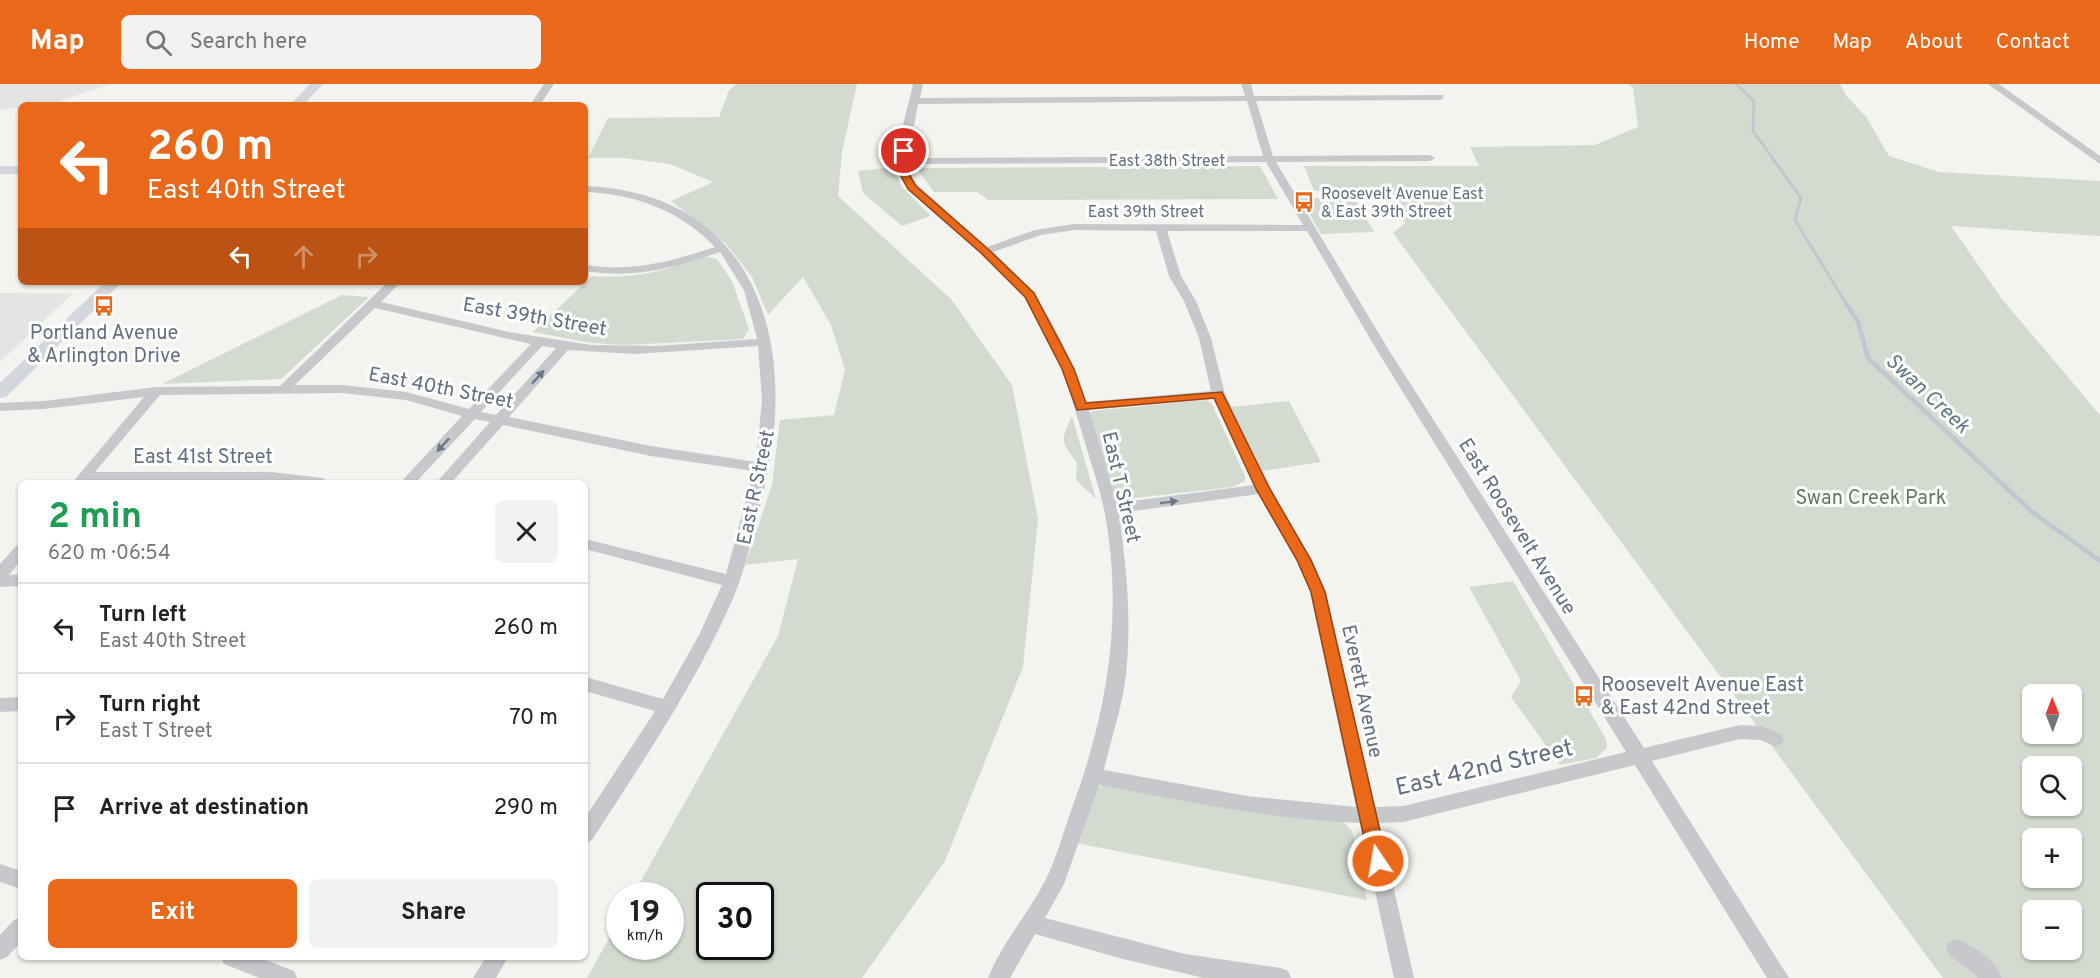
<!DOCTYPE html>
<html lang="en">
<head>
<meta charset="utf-8">
<style>
  body { margin:0; font-family:Overpass,sans-serif; background:#f2f2f2; color:#222; height:100vh; display:flex; flex-direction:column; font-size:22px; white-space:nowrap }
  * { box-sizing:border-box; margin:0 }
  p { font-size:20px; color:#767676 }
  .icon { flex:none; width:33px; height:33px; fill:none; stroke:currentColor; stroke-width:2; stroke-linecap:round; stroke-linejoin:round }
  .map { position:relative; flex:1; overflow:hidden }
  .panel { position:absolute; left:18px; top:396px; width:570px; height:480px; display:flex; flex-direction:column; background:#fff; border-radius:9px; box-shadow:0 2px 4px #0004 }
  .panel>* { flex:none }
  .top-card { position:absolute; left:18px; top:18px; width:570px; height:183px; border-radius:9px; box-shadow:0 2px 4px #0004; background:#e9681a; color:#fff; overflow:hidden }
  .needle { width:39px; rotate:359deg }
  .buttons { position:absolute; left:2022px; top:600px; display:grid; gap:12px }
  .buttons a { display:grid; place-items:center; width:60px; height:60px; border-radius:9px; background:#fff; box-shadow:0 2px 4px #0004; font-size:30px }
  .speed { position:absolute; left:606px; top:798px; display:flex; gap:12px; font-size:30px; font-weight:700; text-align:center }
  .speed>* { display:grid; place-content:center; width:78px; height:78px; border-radius:50%; background:#fff; box-shadow:0 2px 4px #0004; line-height:1 }
  .speed small { font-size:15px; font-weight:400 }
  .speed .limit { border:3px solid #111; border-radius:9px; background:#fff; color:#111 }
  .pin { position:absolute; display:grid; place-items:center; width:51px; height:51px; color:#fff; margin:-26px; border:3px solid #fff; border-radius:50%; box-shadow:0 2px 6px #0007 }
  .me { position:absolute; width:66px; margin:-33px; rotate:348deg; stroke-linejoin:round; filter:drop-shadow(0 0 4px #0008) }
  .turn { display:flex; align-items:center; gap:21px; height:126px; padding:0 30px; font-size:27px }
  .turn .icon { width:78px; height:78px; stroke-width:2.5 }
  .turn b { display:block; font-size:42px; line-height:51px }
  .lanes { display:flex; align-items:center; height:57px; padding:0 30px; background:#0003; justify-content:center; gap:30px; direction:ltr }
  .lanes .off { opacity:.35 }
  .round { display:grid; place-items:center; flex:none; width:63px; height:63px; border-radius:9px; background:#f2f2f2 }
  .overview { display:flex; align-items:center; justify-content:space-between; height:102px; padding:0 30px }
  h1 { font-size:36px; font-weight:700; line-height:45px; color:#1e9e55 }
  .primary-button { display:flex; gap:12px; margin-top:auto; padding:12px 30px }
  .primary-button a { flex:1; height:69px; border-radius:9px; background:#e9681a; color:#fff; font-size:24px; font-weight:700; line-height:69px; text-align:center }
  .primary-button a+a { background:#f2f2f2; color:#222 }
  ul { padding:0; list-style:none }
  li { display:flex; align-items:center; gap:18px; height:90px; padding:0 30px; border-top:2px solid #e0e0e0 }
  li div { flex:1 }
  li b { display:block; font-size:22px }
  li em { font-style:normal }
  header { display:flex; align-items:center; gap:36px; box-sizing:border-box; height:84px; padding:0 30px; background:#e9681a; color:#fff }
  header strong { font-size:28px }
  nav { display:flex; gap:33px; margin-inline-start:auto; font-size:21px }
  .search { width:420px; height:54px; background:#f2f2f2; display:flex; align-items:center; gap:15px; box-sizing:border-box; padding:0 21px; border-radius:9px; color:#767676; font-size:22px }
  .map>svg:first-child { display:block }
  .built { fill:#e4e4e3 }
  .green { fill:#d3dbd0; fill-rule:evenodd }
  .lines { fill:none; stroke-linecap:round; stroke-linejoin:round }
  .stream-far1 { stroke:#bfc8ce; stroke-width:3 }
  .stream { stroke:#bfc8ce; stroke-width:4.5 }
  .minor { fill:#c6c8cc; fill-rule:evenodd }
  .major { fill:#d3d6dc; fill-rule:evenodd }
  .oneway { fill:#6c7889 }
  .route { fill:#e9681a; stroke:#974411; stroke-width:1.5 }
  .labels { text-anchor:middle; stroke-width:6; stroke-linejoin:round; paint-order:stroke }
  .far-street-label { font-size:16px; fill:#626f82; stroke:#fff }
  .far-poi-label { font-size:16px; fill:#626f82; stroke:#fff; text-anchor:start }
  .street-label { font-size:20px; fill:#626f82; stroke:#fff }
  .poi-label { font-size:20px; fill:#626f82; stroke:#fff }
  .park-label { font-size:20px; fill:#627961; stroke:#fff }
  .water-label { font-size:21px; font-style:italic; fill:#627786; stroke:#fff }
  .near-street-label { font-size:24px; fill:#626f82; stroke:#fff }
</style>
</head>
<body>
<header>
<strong>Map</strong>
<div class="search"><svg class="icon" aria-label="search" viewBox="0 0 24 24"><circle cx="10" cy="10" r="6"/><path d="M15 15l6 6"/></svg>Search here</div>
<nav><a>Home</a><a>Map</a><a>About</a><a>Contact</a></nav>
</header>
<div class="map">
<svg width="2100" height="894" viewBox="0 0 2100 894">
  <rect width="100%" height="100%" fill="#f3f4ef"/>
  <!-- built -->
  <g class="built">
    <polygon points="0,0 111,0 51,20 21,21 21,23 0,26"/>
    <polygon points="0,209 73,209 0,278"/>
  </g>
  <!-- green -->
  <g class="green">
    <path d="M736 0H857L842 68 838 112 951 215 1012 301 1038 435 1023 583 945 777 862 894H587L619 836 620 862H670V812L633 811 778 552 798 475 745 481 772 401 780 336 834 331 845 286 831 241 803 193 768 231 752 193 726 160 671 117 713 98 670 80 623 74H588L608 34 719 33 729 6ZM710 812H760V862H710Z"/>
    <path d="M1628 0H1840L1846 11 1867 34 1889 72 1939 88 2100 97V152L1951 142 2002 215 2100 331V894H1943L1393 149 1405 139 1385 110 1314 107 1304 82H1479L1470 63 1595 61 1638 43 1633 4ZM2032 610H2072V650H2032ZM2032 682H2072V722H2032ZM2032 754H2072V794H2032ZM2032 826H2072V866H2032Z"/>
    <polygon points="1260,82 1278,115 988,116 977,108 934,108 916,84"/>
    <polygon points="893,83 901,102 931,132 902,142 863,109 858,87"/>
    <polygon points="1300,114 1354,114 1374,148 1321,150"/>
    <path d="M704 172 717 175 732 197 749 245 743 255 627 261 591 259 533 248 592 192C638 195 661 187 704 172Z"/>
    <polygon points="342,211 369,213 281,295 162,300"/>
    <polygon points="1206,316 1212,320 1245,392 1245,397 1233,403 1126,415 1114,410 1089,331 1092,327"/>
    <polygon points="1289,317 1321,378 1262,387 1231,323"/>
    <path d="M1072 332 1096 415 1076 396 1077 379C1061 357 1060 357 1072 332Z"/>
    <polygon points="1513,497 1606,655 1607,664 1596,674 1560,681 1511,613 1521,597 1469,503"/>
    <polygon points="1103,701 1343,737 1352,747 1367,816 1076,759 1095,704"/>
  </g>
  <g class="lines">
    <!-- stream-far1 -->
    <polyline class="stream-far1" points="1736,0 1754,17 1753,47 1801,114 1795,136 1847,221"/>
    <!-- stream -->
    <polyline class="stream" points="1846,219 1858,238 1868,274 2031,427 2100,477"/>
    <!-- minor -->
    <g class="minor">
      <polygon points="544,0 554,0 540,21 530,21"/>
      <path d="M913 0H923L920 14 1245 12 1241 0H1251L1254 12 1443 11V15L1440 16 1256 17 1273 72 1430 71 1435 74 1430 77 1276 78 1390 268 1644 664 1740 641 1761 642 1781 650 1784 655 1781 660 1775 662 1760 656 1740 655 1652 677 1789 894H1767L1635 681 1403 738 1379 739 1414 894H1394L1360 739C1272 736 1186 717 1099 701L1064 800 1045 834 1185 870 1281 884 1288 887 1291 894H1204L1123 875 1035 850 1010 894H988C1002 859 1028 830 1045 797 1057 774 1063 748 1072 724 1108 627 1124 528 1104 425 1098 398 1088 370 1080 342 1067 299 1053 250 1025 213 991 169 939 141 903 98 893 64 906 33 913 0ZM1247 17 1263 72 908 74 918 20ZM1266 78 1303 141 1074 140 1035 146 987 163 913 97 909 80ZM1074 146 1156 147 1169 192 1184 217 1199 254 1211 307 1086 318C1064 255 1043 213 993 168L1041 151ZM1167 147H1307L1378 268 1626 668 1403 722 1375 723 1326 508 1312 476 1270 405 1225 310 1211 254 1196 217 1181 192ZM1214 315 1254 401 1117 419 1089 326ZM1259 410 1296 476 1310 508 1356 723 1247 712 1104 686C1110 659 1119 632 1124 605 1133 546 1127 488 1119 429Z"/>
      <polygon points="1988,0 1999,0 2100,72 2100,80"/>
      <path d="M585 102C721 107 782 205 775 333 773 369 765 403 756 439 749 467 742 495 730 521 693 604 641 680 592 756L585 759V734L655 627 585 607V593L663 615 699 551 722 501 585 465V455L726 490 754 387 651 372 503 341 451 399H436L490 338 475 335 415 399H400L462 332 406 316 342 309 160 311 95 388H271L323 394 330 399H72L144 313 44 325 0 327V319L44 317 156 303 280 302 388 198H401L381 218 509 248 591 261 656 262 757 255 744 206 720 168C672 184 636 195 585 187V181C635 188 668 178 715 163 679 126 635 110 585 108ZM375 224 531 260 469 325 406 308 342 301H295ZM542 262 556 264 496 331 481 328ZM758 262 762 316 756 378 651 362 509 333 568 266 634 270Z"/>
      <polygon points="21,461 21,476 9,491 21,490 21,502 0,503 0,480 16,462"/>
      <polygon points="21,613 21,627 0,628 0,614"/>
      <polygon points="0,780 21,787 21,805 0,798"/>
      <polygon points="21,833 21,858 7,873 0,876 0,851 14,836"/>
      <path d="M1956 855C1975 863 1994 874 2002 894H1978C1969 883 1951 876 1946 865L1949 858Z"/>
      <polygon points="221,873 258,873 294,887 297,894 260,894 224,880"/>
      <polygon points="486,873 508,873 496,894 473,894"/>
    </g>
    <!-- major -->
    <g class="major">
      <polygon points="310,0 323,0 303,21 290,21"/>
      <rect x="0" y="82" width="21" height="8"/>
      <polygon points="105,198 122,198 6,313 0,314 0,299"/>
    </g>
  </g>
  <!-- one-way arrows -->
  <defs><path id="oneway-solid" d="M-6-.8H1V-3.2L6.5 0L1 3.2V.8H-6Z" transform="scale(1.5)"/></defs>
  <g class="oneway">
    <use href="#oneway-solid" transform="translate(538 293) rotate(-48)"/>
    <use href="#oneway-solid" transform="translate(443 361) rotate(133)"/>
    <use href="#oneway-solid" transform="translate(1169 418) rotate(-7)"/>
  </g>
  <!-- route -->
  <polygon class="route" points="904,64 909,67 910,92 916,102 988,165 1034,209 1074,285 1086,319 1222,308 1270,405 1311,476 1325,508 1387,777 1384,783 1378,785 1372,783 1369,777 1311,508 1297,476 1256,405 1214,314 1077,326 1062,285 1025,213 981,169 908,105 901,92 900,67"/>
  <!-- icons -->
  <defs>
    <g id="bus-bare" transform="scale(1.62)"><path d="M-5-6H5V4H4V6H2V4H-2V6H-4V4H-5ZM-3.5-4V0h7V-4ZM-3.5 1.2v1.5H-2V1.2ZM2 1.2v1.5H3.5V1.2Z" fill="#e9681a" stroke="#fff" stroke-width="2.5" paint-order="stroke"/></g>
  </defs>
  <g fill-rule="evenodd">
    <use href="#bus-bare" x="1304" y="118"/>
    <use href="#bus-bare" x="104" y="222"/>
    <use href="#bus-bare" x="1584" y="612"/>
  </g>
  <g class="labels">
    <!-- far-street labels -->
    <g class="far-street-label">
      <text x="1167" y="82">East 38th Street</text>
      <text x="1146" y="133">East 39th Street</text>
    </g>
    <!-- far-poi labels -->
    <g class="far-poi-label">
      <text x="1321" y="115">Roosevelt Avenue East<tspan x="1321" dy="18">&amp; East 39th Street</tspan></text>
    </g>
    <!-- street labels -->
    <g class="street-label">
      <text transform="translate(535 232) rotate(10)" y="7">East 39th Street</text>
      <text transform="translate(441 303) rotate(11)" y="7">East 40th Street</text>
      <text x="203" y="379">East 41st Street</text>
      <text transform="translate(755 403) rotate(-78)" y="7">East R Street</text>
      <text transform="translate(1122 403) rotate(77)" y="7">East T Street</text>
      <text transform="translate(1518 442) rotate(58)" y="7">East Roosevelt Avenue</text>
      <text transform="translate(1363 607) rotate(78)" y="7">Everett Avenue</text>
    </g>
    <!-- poi labels -->
    <g class="poi-label">
      <text x="104" y="255">Portland Avenue<tspan x="104" dy="23">&amp; Arlington Drive</tspan></text>
      <text x="1601" y="607" text-anchor="start">Roosevelt Avenue East<tspan x="1601" dy="23">&amp; East 42nd Street</tspan></text>
    </g>
    <!-- park labels -->
    <g class="park-label">
      <text x="1871" y="420">Swan Creek Park</text>
    </g>
    <!-- water labels -->
    <g class="water-label">
      <text transform="translate(1928 309) rotate(43)" y="7">Swan Creek</text>
    </g>
    <!-- near-street labels -->
    <g class="near-street-label">
      <text transform="translate(1484 683) rotate(-13)" y="8">East 42nd Street</text>
    </g>
  </g>
</svg>
<div class="buttons">
<a><svg class="needle" viewBox="-14 -14 28 28"><path d="M0-13l5 13h-10z" fill="#e53935"/><path d="M0 13l5-13h-10z" fill="#767676"/></svg></a>
<a><svg class="icon" aria-label="search" viewBox="0 0 24 24"><circle cx="10" cy="10" r="6"/><path d="M15 15l6 6"/></svg></a>
<a>+</a>
<a>−</a>
</div>
<div class="speed"><div>19<small>km/h</small></div><div class="limit">30</div></div>
<div class="pin" style="left:904px;top:67px;background:#d93025"><svg class="icon" aria-label="arrive" viewBox="0 0 24 24"><path d="M6 21V4h12l-3 4 3 4H6"/></svg></div>
<svg class="me" style="left:1378px;top:777px" viewBox="-20 -20 40 40"><circle r="17" fill="#e9681a" stroke="#fff" stroke-width="3"/><path d="M0-11L8 9 0 5-8 9z" fill="#fff"/></svg>
<div class="top-card">
<div class="turn"><svg class="icon" aria-label="left" viewBox="0 0 24 24"><path d="M17 20v-9H6M10 6l-5 5 5 5"/></svg><div><b>260 m</b>East 40th Street</div></div>
<div class="lanes"><svg class="icon" aria-label="left" viewBox="0 0 24 24"><path d="M17 20v-9H6M10 6l-5 5 5 5"/></svg><svg class="icon off" aria-label="ahead" viewBox="0 0 24 24"><path d="M12 20V5M6 11l6-6 6 6"/></svg><svg class="icon off" aria-label="right" viewBox="0 0 24 24"><path d="M7 20v-9h11M14 6l5 5-5 5"/></svg></div>
</div>
<section class="panel">
<div class="overview"><div><h1>2 min</h1><p>620 m · 06:54</p></div><a class="round"><svg class="icon" aria-label="close" viewBox="0 0 24 24"><path d="M6 6l12 12M18 6L6 18"/></svg></a></div>
<ul>
<li><svg class="icon" aria-label="left" viewBox="0 0 24 24"><path d="M17 20v-9H6M10 6l-5 5 5 5"/></svg><div><b>Turn left</b><p>East 40th Street</p></div><em>260 m</em></li>
<li><svg class="icon" aria-label="right" viewBox="0 0 24 24"><path d="M7 20v-9h11M14 6l5 5-5 5"/></svg><div><b>Turn right</b><p>East T Street</p></div><em>70 m</em></li>
<li><svg class="icon" aria-label="arrive" viewBox="0 0 24 24"><path d="M6 21V4h12l-3 4 3 4H6"/></svg><div><b>Arrive at destination</b></div><em>290 m</em></li>
</ul>
<div class="primary-button"><a>Exit</a><a>Share</a></div>
</section>
</div>
</body>
</html>
